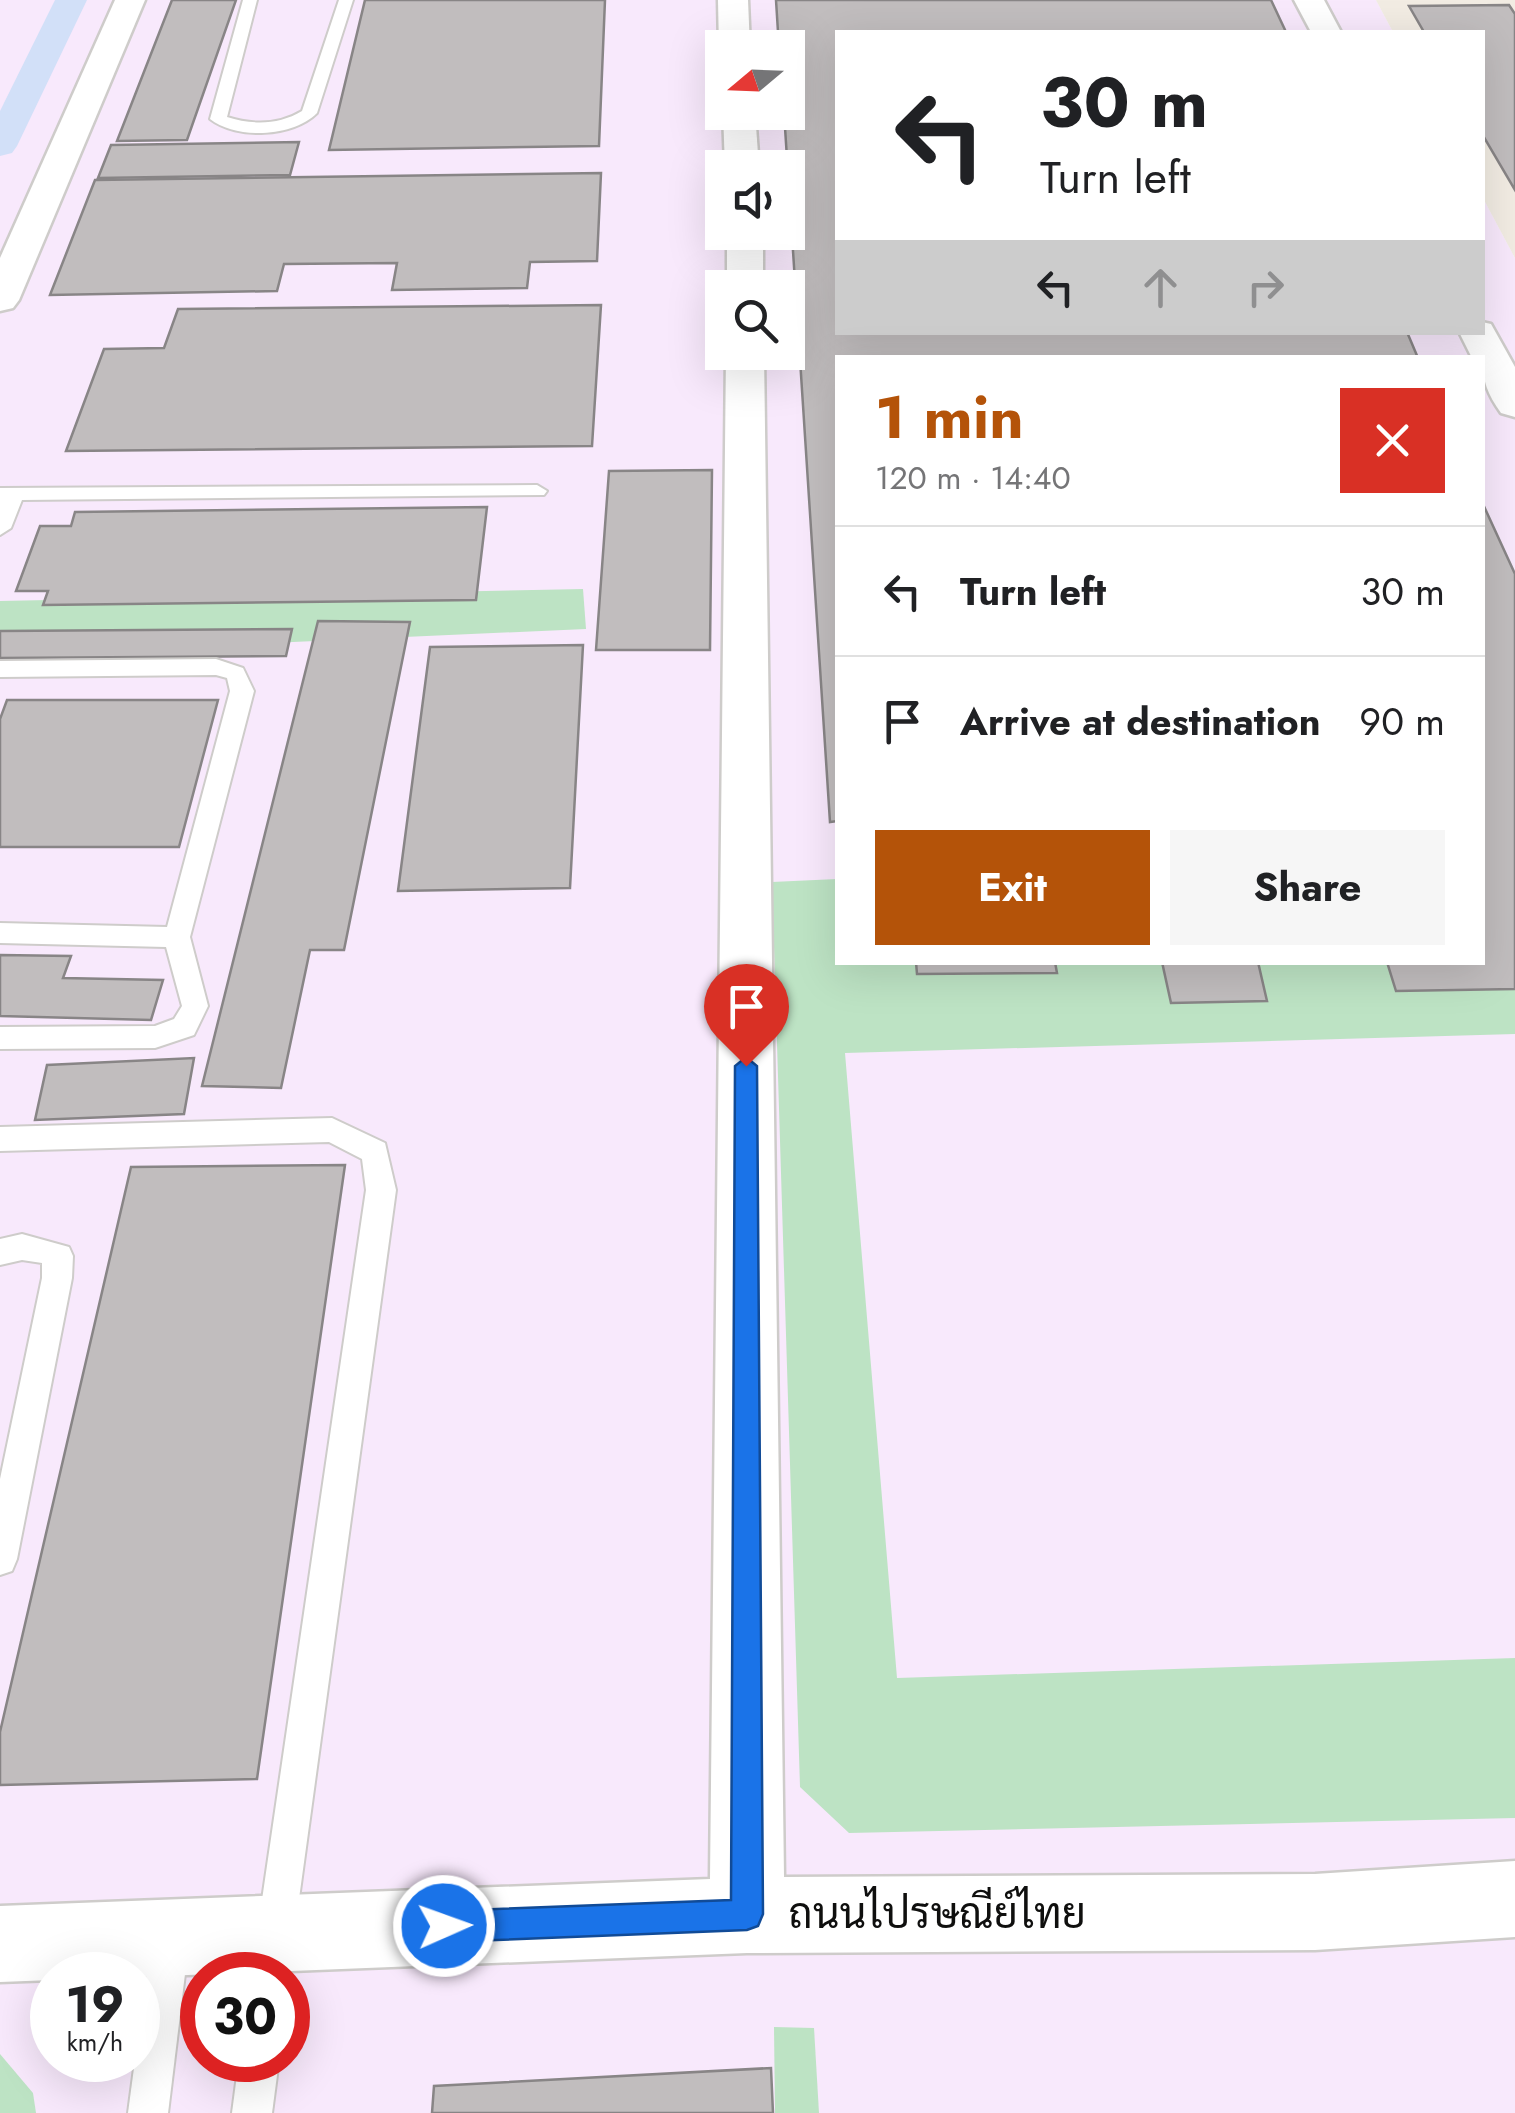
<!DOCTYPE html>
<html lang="en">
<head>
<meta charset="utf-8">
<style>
  body { margin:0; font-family:Jost,Sarabun,sans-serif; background:#f6f6f6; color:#202124; height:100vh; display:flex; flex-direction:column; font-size:38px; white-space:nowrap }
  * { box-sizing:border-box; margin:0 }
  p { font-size:32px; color:#757577 }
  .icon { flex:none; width:55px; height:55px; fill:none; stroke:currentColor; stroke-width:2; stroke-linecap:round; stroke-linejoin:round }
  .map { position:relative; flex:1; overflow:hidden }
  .sheet { position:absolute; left:835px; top:355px; width:650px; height:610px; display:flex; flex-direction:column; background:#fff; border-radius:0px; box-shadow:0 10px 40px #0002 }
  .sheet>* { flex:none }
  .top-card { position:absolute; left:835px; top:30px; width:650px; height:305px; border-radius:0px; box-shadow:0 10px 40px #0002; background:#fff; color:#202124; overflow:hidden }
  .needle { width:65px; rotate:251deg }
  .buttons { position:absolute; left:705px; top:30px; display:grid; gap:20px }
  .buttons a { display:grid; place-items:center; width:100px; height:100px; border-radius:0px; background:#fff; box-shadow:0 10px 40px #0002; font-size:50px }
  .speed { position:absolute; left:30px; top:1952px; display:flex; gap:20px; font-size:50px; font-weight:700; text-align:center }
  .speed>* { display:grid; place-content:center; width:130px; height:130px; border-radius:50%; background:#fff; box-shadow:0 10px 40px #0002; line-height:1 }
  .speed small { font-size:25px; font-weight:400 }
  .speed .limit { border:15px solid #d22; background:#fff; color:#111 }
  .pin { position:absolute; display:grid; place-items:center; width:85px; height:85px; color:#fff; margin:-102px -42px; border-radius:50% 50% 50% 0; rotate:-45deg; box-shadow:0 0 10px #0007 }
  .pin .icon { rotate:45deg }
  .me { position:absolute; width:110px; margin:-55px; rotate:88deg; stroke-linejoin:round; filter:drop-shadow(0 0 8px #0008) }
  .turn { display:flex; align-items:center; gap:35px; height:210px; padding:0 40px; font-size:45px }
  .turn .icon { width:130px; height:130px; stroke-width:2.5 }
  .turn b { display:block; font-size:70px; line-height:85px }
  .lanes { display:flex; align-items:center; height:95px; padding:0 40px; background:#0003; justify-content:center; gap:50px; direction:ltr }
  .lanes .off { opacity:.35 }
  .round { display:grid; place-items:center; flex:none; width:105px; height:105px; border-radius:0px; background:#f6f6f6 }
  .headline { display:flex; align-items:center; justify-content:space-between; height:170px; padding:0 40px }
  h1 { font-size:60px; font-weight:700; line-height:75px; color:#b45309 }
  .action { display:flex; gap:20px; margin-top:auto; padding:20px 40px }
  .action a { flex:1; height:115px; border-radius:0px; background:#b45309; color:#fff; font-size:40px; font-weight:700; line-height:115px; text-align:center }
  .action a+a { background:#f6f6f6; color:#202124 }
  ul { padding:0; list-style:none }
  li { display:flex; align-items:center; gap:30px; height:130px; padding:0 40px; border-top:2px solid #e0e0e0 }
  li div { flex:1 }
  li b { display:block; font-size:38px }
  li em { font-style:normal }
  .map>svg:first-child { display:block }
  .commercial { fill:#f8e9fc; fill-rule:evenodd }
  .built { fill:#f2ece3 }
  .green { fill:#bde3c4 }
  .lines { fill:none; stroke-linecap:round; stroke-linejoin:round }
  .canal { fill:#d2e0f8; fill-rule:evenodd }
  .building { fill:#c1bdbe; stroke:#888586; stroke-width:2.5 }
  .lane-casing { stroke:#ceccca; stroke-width:4 }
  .street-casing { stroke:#ceccca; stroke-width:5 }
  .lane { fill:#fff; fill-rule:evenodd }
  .street { fill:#fff; fill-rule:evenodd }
  .route { fill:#1a73e8; stroke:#114b97; stroke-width:2.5 }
  .labels { text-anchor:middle; stroke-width:9; stroke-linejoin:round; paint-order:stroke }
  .near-street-label { font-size:42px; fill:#0f0f0e; stroke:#fff }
</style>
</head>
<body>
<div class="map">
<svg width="1515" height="2113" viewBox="0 0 1515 2113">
  <rect width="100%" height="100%" fill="#faf8f6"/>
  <!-- commercial -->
  <path class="commercial" d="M0 0H1376L1393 32H838V332H1482L1483 198 1515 258V2113H0ZM722 48H788V112H722ZM722 168H788V232H722ZM722 288H788V352H722ZM838 358H1482V962H838ZM52 1975H138V2060H52ZM202 1975H288V2060H202Z"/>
  <!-- built -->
  <polygon class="built" points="1376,0 1515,0 1515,258 1483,198 1482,32 1393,32"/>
  <!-- green -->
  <g class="green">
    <polygon points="583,589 586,629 0,655 0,601"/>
    <polygon points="1515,845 1515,1034 845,1053 897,1678 1515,1658 1515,1818 849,1833 800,1787 772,882 837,879 838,962 1482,962"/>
    <polygon points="774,2027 814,2028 819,2113 775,2113"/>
    <polygon points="0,2054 33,2093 36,2113 0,2113"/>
  </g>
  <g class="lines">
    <!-- canal -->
    <polygon class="canal" points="55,0 87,0 17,146 12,153 0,156 0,111"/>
  </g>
  <!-- building -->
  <g class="building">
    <polygon points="172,0 236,0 187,140 117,141"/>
    <polygon points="365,0 605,0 599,146 329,150"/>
    <polygon points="776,0 1271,0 1286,32 838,32 838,332 1407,332 1418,358 838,358 838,821 830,822 784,112 788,112 788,48 779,48"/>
    <polygon points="1509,5 1515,14 1515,190 1482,134 1482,32 1424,32 1409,6"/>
    <polygon points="299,142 290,175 98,178 111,145"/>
    <polygon points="601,173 597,261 530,262 527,288 392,290 397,263 284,264 277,291 50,295 95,180"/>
    <polygon points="601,305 592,446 66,451 104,349 164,348 178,309"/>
    <polygon points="712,470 710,650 596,650 609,471"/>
    <polygon points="1482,502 1515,574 1515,989 1396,991 1387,962 1482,962"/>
    <polygon points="487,507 476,600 43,605 48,591 16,591 40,526 71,526 75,512"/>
    <polygon points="318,621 410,622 344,950 310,950 281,1088 202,1086"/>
    <polygon points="292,629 286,656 0,658 0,631"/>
    <polygon points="583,645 570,888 398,891 430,647"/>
    <polygon points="7,700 218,700 179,847 0,847 0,719"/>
    <polygon points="0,955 71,956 63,978 163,980 151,1020 0,1016"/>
    <polygon points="916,962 1055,962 1057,973 917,974"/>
    <polygon points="1162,962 1258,962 1267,1001 1171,1003"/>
    <polygon points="194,1058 184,1114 35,1120 47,1065"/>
    <polygon points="345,1165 257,1779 0,1785 0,1732 131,1167"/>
    <polygon points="771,2068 773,2113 432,2113 434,2086"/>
  </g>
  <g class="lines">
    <!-- lane casing -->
    <g class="lane-casing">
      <g id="lane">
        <path d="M243 0H257L227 117C252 125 279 125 302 111L339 0H353L317 113C293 137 237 140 210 119Z"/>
        <polygon points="537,485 547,491 544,495 22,500 11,528 0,535 0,488"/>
        <polygon points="216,659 243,668 254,691 190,937 208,1006 194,1035 155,1048 0,1049 0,1027 155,1026 174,1019 182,1006 166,947 0,943 0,923 167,927 230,691 227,678 216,675 0,677 0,661"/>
        <polygon points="332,1118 385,1143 396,1190 288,1979 288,1975 251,1975 366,1190 362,1159 329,1142 0,1151 0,1127"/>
        <polygon points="22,1234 69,1247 73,1256 72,1278 17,1559 12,1571 0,1575 0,1479 42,1278 42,1263 22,1260 0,1265 0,1239"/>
        <polygon points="170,1922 183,1928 189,1941 168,2113 128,2113 151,1941 157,1928"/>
        <polygon points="239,2060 279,2060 272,2113 232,2113"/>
      </g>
    </g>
    <!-- street casing -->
    <g class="street-casing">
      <g id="street">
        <polygon points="115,0 145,0 19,300 13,308 0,311 0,258"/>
        <polygon points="718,0 748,0 750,48 722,48 722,52 719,48"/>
        <polygon points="1294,0 1324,0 1341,32 1311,32"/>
        <polygon points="723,112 755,112 759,168 725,168"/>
        <rect x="727" y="232" width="36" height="56"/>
        <path d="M1482 322 1491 324 1515 367V417L1501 413C1488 395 1482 380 1482 358H1472L1459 332H1482Z"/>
        <polygon points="726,352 764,352 784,1877 1315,1874 1515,1861 1515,1937 1315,1950 747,1953 138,1977 52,1975 52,1980 0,1982 0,1906 710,1879"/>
      </g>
    </g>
    <!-- lane -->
    <use href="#lane" class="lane"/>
    <!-- street -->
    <use href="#street" class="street"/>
  </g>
  <!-- route -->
  <polygon class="route" points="746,1057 757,1066 763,1914 758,1926 747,1930 444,1942 432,1937 428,1926 432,1915 444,1911 731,1900 735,1066"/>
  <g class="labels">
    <!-- near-street labels -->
    <g class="near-street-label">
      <text x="937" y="1928">ถนนไปรษณีย์ไทย</text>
    </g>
  </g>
</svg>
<div class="buttons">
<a><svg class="needle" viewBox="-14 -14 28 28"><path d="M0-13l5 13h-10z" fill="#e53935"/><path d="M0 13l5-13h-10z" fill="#757577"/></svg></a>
<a><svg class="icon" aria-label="sound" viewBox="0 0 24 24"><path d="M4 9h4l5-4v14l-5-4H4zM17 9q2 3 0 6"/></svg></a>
<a><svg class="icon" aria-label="search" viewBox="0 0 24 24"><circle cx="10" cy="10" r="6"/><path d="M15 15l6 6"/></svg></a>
</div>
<div class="speed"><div>19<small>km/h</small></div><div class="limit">30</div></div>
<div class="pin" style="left:746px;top:1066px;background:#d93025"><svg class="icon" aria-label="arrive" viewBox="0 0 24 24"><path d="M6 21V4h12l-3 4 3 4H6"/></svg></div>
<svg class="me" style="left:444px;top:1926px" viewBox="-20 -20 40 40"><circle r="17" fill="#1a73e8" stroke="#fff" stroke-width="3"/><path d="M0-11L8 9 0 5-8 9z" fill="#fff"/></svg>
<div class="top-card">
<div class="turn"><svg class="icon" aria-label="left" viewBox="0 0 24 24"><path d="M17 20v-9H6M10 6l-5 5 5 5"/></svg><div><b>30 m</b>Turn left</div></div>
<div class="lanes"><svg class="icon" aria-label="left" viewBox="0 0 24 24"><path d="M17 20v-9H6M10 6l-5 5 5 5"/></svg><svg class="icon off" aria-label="ahead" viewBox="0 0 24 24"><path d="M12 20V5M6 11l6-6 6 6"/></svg><svg class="icon off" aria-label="right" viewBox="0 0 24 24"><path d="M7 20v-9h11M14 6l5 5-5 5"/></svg></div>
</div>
<section class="sheet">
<div class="headline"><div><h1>1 min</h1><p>120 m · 14:40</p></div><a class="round" style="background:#d93025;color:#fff"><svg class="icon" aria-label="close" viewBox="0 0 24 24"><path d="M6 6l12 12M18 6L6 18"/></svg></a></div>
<ul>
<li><svg class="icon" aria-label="left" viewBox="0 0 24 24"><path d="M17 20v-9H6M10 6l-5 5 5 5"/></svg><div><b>Turn left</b></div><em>30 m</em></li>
<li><svg class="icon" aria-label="arrive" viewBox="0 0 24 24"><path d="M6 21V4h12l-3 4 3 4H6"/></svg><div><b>Arrive at destination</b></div><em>90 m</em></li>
</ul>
<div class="action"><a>Exit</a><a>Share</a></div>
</section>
</div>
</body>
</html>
